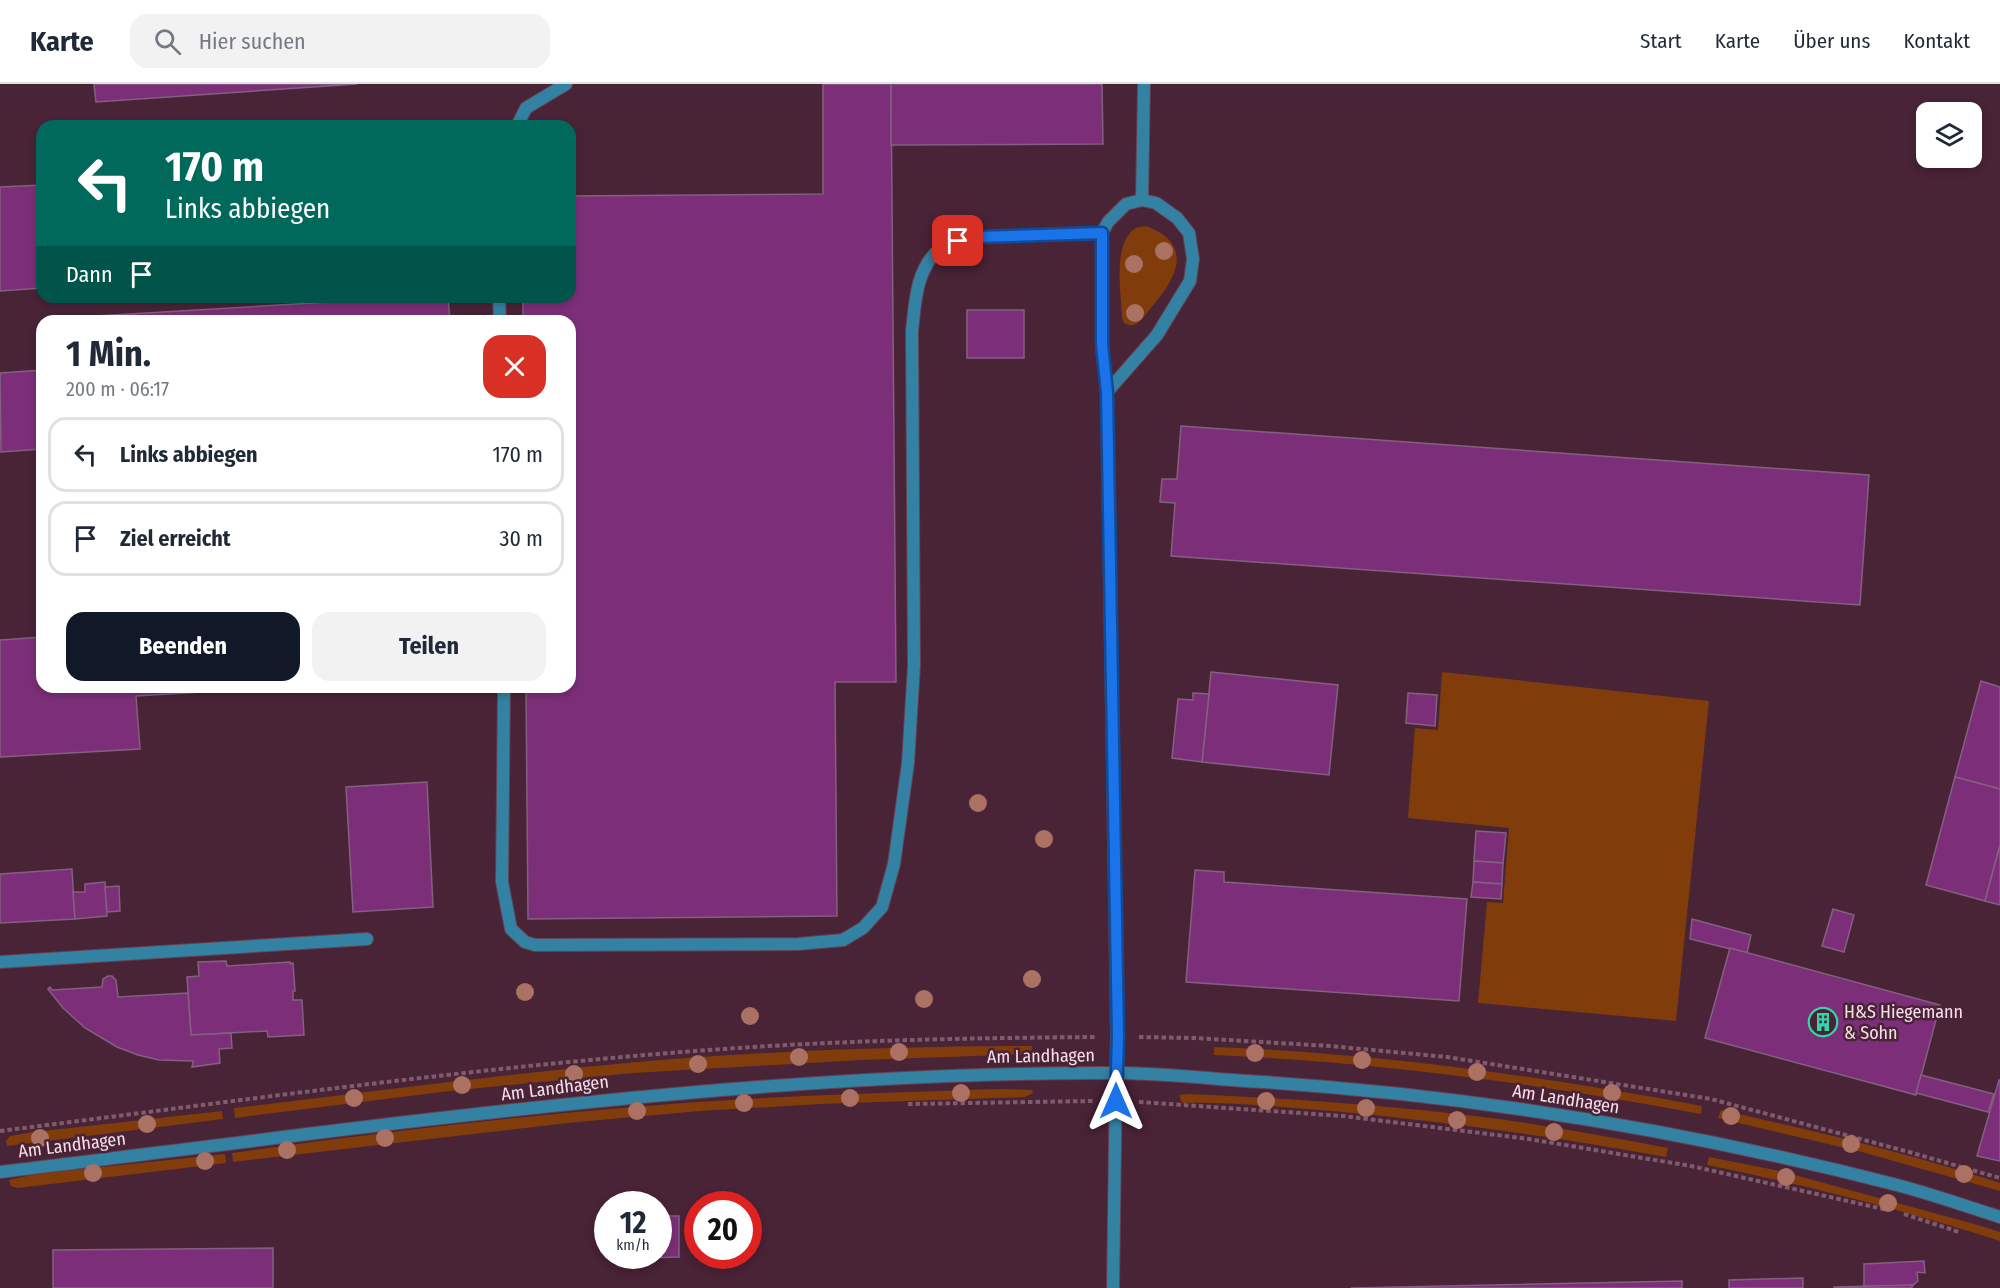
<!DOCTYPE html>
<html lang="de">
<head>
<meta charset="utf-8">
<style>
  body { margin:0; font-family:"Fira Sans Condensed",sans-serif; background:#f2f2f3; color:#1f2937; height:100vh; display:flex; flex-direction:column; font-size:22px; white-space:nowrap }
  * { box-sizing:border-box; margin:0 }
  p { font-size:20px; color:#747a83 }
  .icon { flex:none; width:33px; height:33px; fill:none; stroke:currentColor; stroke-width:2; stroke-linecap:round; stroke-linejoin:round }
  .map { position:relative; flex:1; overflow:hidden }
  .panel { position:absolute; left:36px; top:231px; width:540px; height:378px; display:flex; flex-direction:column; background:#fff; border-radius:18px; box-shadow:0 3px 9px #0003 }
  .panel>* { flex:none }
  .banner { position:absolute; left:36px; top:36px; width:540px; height:183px; border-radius:18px; box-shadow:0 3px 9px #0003; background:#00695c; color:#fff; overflow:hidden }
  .buttons { position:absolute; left:1916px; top:18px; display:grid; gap:12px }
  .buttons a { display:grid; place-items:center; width:66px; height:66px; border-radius:12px; background:#fff; box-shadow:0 3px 9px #0003; font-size:30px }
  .speed { position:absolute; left:594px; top:1107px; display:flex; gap:12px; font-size:30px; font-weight:700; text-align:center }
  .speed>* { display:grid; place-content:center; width:78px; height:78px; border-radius:50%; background:#fff; box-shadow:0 3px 9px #0003; line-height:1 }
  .speed small { font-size:15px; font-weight:400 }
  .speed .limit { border:9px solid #d22; background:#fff; color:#111 }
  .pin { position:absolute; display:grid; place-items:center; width:51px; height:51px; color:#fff; margin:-26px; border-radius:12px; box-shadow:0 3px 9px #0006 }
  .me { position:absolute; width:66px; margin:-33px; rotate:0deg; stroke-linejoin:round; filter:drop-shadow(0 0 4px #0008) }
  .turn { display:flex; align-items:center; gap:21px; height:126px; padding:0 30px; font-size:27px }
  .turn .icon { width:78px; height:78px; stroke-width:2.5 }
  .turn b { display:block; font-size:42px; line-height:51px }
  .then { display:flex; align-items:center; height:57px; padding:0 30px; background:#0003; gap:12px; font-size:22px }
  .round { display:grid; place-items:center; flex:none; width:63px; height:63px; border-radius:18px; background:#f2f2f3 }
  .headline { display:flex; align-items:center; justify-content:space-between; height:102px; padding:0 30px }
  h1 { font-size:36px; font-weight:700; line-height:45px }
  .action { display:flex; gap:12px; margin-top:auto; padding:12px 30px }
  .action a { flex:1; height:69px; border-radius:18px; background:#111827; color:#fff; font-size:24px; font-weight:700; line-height:69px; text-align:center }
  .action a+a { background:#f2f2f3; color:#1f2937 }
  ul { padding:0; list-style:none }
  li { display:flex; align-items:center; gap:18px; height:75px; margin:0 12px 9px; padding:0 18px; border:3px solid #e0e1e3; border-radius:18px }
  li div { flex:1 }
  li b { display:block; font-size:22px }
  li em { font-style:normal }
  header { display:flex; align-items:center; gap:36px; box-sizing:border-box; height:84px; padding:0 30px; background:#fff; border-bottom:2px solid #e0e1e3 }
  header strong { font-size:28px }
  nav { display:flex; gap:33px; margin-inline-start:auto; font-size:21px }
  .search { width:420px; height:54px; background:#f2f2f3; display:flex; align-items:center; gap:15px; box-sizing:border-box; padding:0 21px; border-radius:18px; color:#747a83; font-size:22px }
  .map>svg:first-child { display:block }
  .green { fill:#813c0c }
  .building { fill:#7c2f78; stroke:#836080; stroke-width:1.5 }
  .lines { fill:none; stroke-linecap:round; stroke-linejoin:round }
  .service-casing { stroke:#654153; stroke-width:14 }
  .minor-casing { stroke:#654153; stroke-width:14 }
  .tertiary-casing { stroke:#654153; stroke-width:14 }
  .path { stroke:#7f5c6d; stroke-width:4; stroke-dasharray:4.5 3; stroke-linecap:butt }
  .service { stroke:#3482a3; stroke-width:12 }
  .minor { stroke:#3482a3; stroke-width:12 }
  .tertiary { stroke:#3482a3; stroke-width:12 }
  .tree { fill:#ab7163 }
  .route-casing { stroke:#114b97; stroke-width:15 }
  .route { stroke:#1a73e8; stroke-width:10 }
  .labels { text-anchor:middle; stroke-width:5; stroke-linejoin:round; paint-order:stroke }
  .poi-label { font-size:18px; fill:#f8dee9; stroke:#492336; text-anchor:start }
  .street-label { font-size:18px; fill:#f8dee9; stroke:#492336 }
</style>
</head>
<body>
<header>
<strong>Karte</strong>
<div class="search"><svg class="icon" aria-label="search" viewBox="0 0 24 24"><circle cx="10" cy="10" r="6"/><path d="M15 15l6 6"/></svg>Hier suchen</div>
<nav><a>Start</a><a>Karte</a><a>Über uns</a><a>Kontakt</a></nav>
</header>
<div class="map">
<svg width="2000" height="1204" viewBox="0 0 2000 1204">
  <rect width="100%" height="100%" fill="#492336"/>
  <!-- green -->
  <g class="green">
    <path d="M1146 142C1195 160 1177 195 1150 225 1146 230 1140 240 1133 241 1130 242 1127 240 1124 239L1122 233C1121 209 1113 163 1133 146 1136 143 1141 143 1146 142Z"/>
    <polygon points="1442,588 1709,617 1676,937 1478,919 1487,818 1503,819 1509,744 1408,734 1415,644 1438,646"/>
    <path d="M1032 962V970L861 976 633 989 450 1007 235 1034 234 1024C380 1007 526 987 673 975 792 966 912 962 1032 962Z"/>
    <path d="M1214 963C1378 969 1540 992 1702 1022L1701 1030C1539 1000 1378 978 1214 971Z"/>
    <path d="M1000 1005 1032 1006 1033 1009 1025 1013 820 1020 700 1027 567 1039 233 1078 232 1069C402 1045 574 1025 746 1015 830 1010 915 1008 1000 1005Z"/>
    <path d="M1190 1010C1285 1014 1380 1021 1475 1032 1540 1040 1604 1052 1668 1064L1666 1073C1555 1053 1444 1037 1332 1027 1282 1023 1232 1018 1182 1019L1179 1011Z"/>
    <path d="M1721 1026C1815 1047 1908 1069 2000 1099V1107L1862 1068 1718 1034Z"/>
    <polygon points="222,1027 223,1035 7,1062 6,1057 10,1052 34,1048"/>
    <polygon points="225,1070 226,1079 18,1104 11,1102 9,1096 36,1090"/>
    <path d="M1709 1073 1780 1087 1978 1141 2000 1148V1157C1904 1126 1806 1101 1707 1081Z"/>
  </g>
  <!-- building -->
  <g class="building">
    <polygon points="94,0 357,0 96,18"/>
    <polygon points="823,0 891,0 896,598 835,598 837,832 528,835 526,603 570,603 570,237 523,237 523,213 570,213 570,112 823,110"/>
    <polygon points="891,0 1102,0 1103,60 891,61"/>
    <polygon points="42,101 42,204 0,207 0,103"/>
    <polygon points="414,213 448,213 450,237 45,237 45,235"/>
    <rect x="967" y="226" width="57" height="48"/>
    <polygon points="42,286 42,365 1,368 0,289"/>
    <polygon points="1181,342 1869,391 1860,521 1171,472 1175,419 1160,418 1162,395 1177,395"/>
    <polygon points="42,553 42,603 284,603 136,612 140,665 0,673 0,556"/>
    <polygon points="1211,588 1338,601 1329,691 1202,678"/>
    <polygon points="1981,597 2000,603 2000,705 1955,693"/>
    <polygon points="1193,609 1209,610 1202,678 1172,674 1178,615 1193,616"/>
    <polygon points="1408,609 1437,611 1435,642 1406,639"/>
    <polygon points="1955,693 2000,705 2000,761 1985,817 1926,801"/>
    <polygon points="427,698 433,823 353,828 346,703"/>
    <polygon points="1476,747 1506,749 1503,779 1474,777"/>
    <polygon points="2000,761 2000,821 1985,817"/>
    <polygon points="1474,777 1503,779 1502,800 1473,798"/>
    <polygon points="72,785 75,835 0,839 0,790"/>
    <polygon points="1195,786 1224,788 1224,798 1467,815 1459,917 1186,898"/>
    <polygon points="105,798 107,832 75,835 73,808 85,808 85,800"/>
    <polygon points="1473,798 1502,800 1501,815 1471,813"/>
    <polygon points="119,802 120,827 107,828 105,803"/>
    <polygon points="1833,825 1854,831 1844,868 1822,862"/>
    <polygon points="1692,835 1751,851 1747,869 1690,855"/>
    <polygon points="1730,864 1940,921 1916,1011 1705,954"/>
    <polygon points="226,877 227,882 290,878 290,880 293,879 295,907 293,907 293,916 302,916 304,951 268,953 267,947 191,951 187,893 199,892 198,878"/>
    <polygon points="108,892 112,892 116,896 118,913 188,909 191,951 231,949 232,964 219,965 220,979 192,983 193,977 159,976 138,971 117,963 85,944 63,924 48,905 50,903 52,906 102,903 103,895"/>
    <polygon points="1921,991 1994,1010 1988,1028 1916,1009"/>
    <polygon points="1999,996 2000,996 2000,1077 1977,1072"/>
    <polygon points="658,1132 679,1132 679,1173 642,1174 642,1172 658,1172"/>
    <polygon points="273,1164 273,1204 53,1204 53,1166"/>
    <polygon points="1924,1177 1925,1189 1917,1188 1918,1197 1912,1202 1864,1202 1864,1180"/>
    <polygon points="1803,1194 1803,1204 1729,1204 1729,1196"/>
    <polygon points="1682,1197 1682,1204 1351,1204"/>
    <polygon points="1912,1201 1912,1204 1834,1204 1834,1203"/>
  </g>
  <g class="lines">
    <!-- service casing -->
    <g class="service-casing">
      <g id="service">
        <polyline points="517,42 526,24 566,0"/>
        <polyline points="1142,116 1144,0"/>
        <polyline points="499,213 500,237"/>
        <path d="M504 603 502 798 511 845 525 858 535 861 798 860 843 856 863 844 882 823 894 780 908 679 914 581 912 247C915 219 916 183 941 164 951 157 965 155 977 153L1102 149"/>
        <polyline points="0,878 367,855"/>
        <polyline points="1113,1204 1116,989"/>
      </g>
    </g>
    <!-- minor casing -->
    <g class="minor-casing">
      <polyline id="minor" points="1107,308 1157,251 1190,197 1193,175 1189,149 1177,134 1156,119 1142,116 1126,120 1108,138 1102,149 1102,261 1107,308 1117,953 1116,989"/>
    </g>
    <!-- tertiary casing -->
    <g class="tertiary-casing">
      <path id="tertiary" d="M0 1088C369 1044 739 988 1111 989 1162 989 1213 995 1263 998 1476 1012 1687 1047 1893 1100 1929 1109 1965 1122 2000 1133"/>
    </g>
    <!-- path -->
    <g class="path">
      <polyline points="1139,953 1194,954 1330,962 1447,973 1711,1015 1909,1068 2000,1094"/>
      <polyline points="1139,1018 1343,1032 1529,1055 1691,1082 1888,1126"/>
      <polyline points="908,1020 1093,1017"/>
      <path d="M0 1047C223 1019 446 987 670 969 812 957 954 954 1096 953"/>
      <polyline points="1904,1130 1959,1148"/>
    </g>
    <!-- service -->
    <use href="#service" class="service"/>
    <!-- minor -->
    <use href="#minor" class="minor"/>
    <!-- tertiary -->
    <use href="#tertiary" class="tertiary"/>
  </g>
  <!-- trees -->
  <g class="tree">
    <circle cx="1164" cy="167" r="9"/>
    <circle cx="1134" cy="180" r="9"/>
    <circle cx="1135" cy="229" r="9"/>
    <circle cx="978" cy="719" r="9"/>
    <circle cx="1044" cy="755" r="9"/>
    <circle cx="1032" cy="895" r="9"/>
    <circle cx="525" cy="908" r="9"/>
    <circle cx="924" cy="915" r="9"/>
    <circle cx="750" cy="932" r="9"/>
    <circle cx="899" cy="968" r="9"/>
    <circle cx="1255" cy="969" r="9"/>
    <circle cx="799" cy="973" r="9"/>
    <circle cx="1362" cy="976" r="9"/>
    <circle cx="698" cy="980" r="9"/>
    <circle cx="1477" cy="988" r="9"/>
    <circle cx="574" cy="990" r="9"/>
    <circle cx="462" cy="1001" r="9"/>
    <circle cx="961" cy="1009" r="9"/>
    <circle cx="1612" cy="1009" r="9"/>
    <circle cx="354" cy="1014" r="9"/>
    <circle cx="850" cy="1014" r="9"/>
    <circle cx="1266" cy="1017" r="9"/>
    <circle cx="744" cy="1019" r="9"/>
    <circle cx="1366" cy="1024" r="9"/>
    <circle cx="637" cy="1027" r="9"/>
    <circle cx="1731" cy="1032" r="9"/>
    <circle cx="1457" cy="1036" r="9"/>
    <circle cx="147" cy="1040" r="9"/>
    <circle cx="1554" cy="1048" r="9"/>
    <circle cx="40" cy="1054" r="9"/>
    <circle cx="385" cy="1054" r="9"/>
    <circle cx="1851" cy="1060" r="9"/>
    <circle cx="287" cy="1066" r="9"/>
    <circle cx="205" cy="1077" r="9"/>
    <circle cx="93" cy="1089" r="9"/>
    <circle cx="1964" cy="1090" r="9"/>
    <circle cx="1786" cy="1093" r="9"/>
    <circle cx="1888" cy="1119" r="9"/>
  </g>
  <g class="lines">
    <!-- route casing -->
    <g class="route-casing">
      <polyline id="route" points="958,157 977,153 1102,149 1102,261 1107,308 1118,953 1116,1017"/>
    </g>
    <!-- route -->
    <use href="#route" class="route"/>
  </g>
  <!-- icons -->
  <defs>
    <g id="building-ring" transform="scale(1.5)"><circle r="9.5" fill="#492336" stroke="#33d4a8" stroke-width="1.5"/><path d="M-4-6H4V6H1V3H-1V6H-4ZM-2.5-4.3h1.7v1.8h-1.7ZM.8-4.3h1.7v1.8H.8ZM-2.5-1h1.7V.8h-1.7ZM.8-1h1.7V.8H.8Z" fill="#33d4a8"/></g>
  </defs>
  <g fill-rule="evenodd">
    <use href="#building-ring" x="1823" y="938"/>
  </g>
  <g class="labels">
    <!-- poi labels -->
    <g class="poi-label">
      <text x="1844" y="934">H&amp;S Hiegemann<tspan x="1844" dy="21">&amp; Sohn</tspan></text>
    </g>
    <!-- street labels -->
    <g class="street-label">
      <text transform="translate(1041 972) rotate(-1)" y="6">Am Landhagen</text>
      <text transform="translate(555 1004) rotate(-7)" y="6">Am Landhagen</text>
      <text transform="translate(1566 1015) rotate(9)" y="6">Am Landhagen</text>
      <text transform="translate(72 1061) rotate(-7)" y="6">Am Landhagen</text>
    </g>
  </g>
</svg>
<div class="buttons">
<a><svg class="icon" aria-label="layers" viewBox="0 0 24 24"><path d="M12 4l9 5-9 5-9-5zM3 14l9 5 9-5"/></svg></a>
</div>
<div class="speed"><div>12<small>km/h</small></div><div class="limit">20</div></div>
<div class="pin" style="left:958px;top:157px;background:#d93025"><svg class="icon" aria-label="arrive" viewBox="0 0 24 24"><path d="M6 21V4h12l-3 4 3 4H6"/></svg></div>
<svg class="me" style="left:1116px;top:1017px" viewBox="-20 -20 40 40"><path d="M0-17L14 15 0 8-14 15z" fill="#1a73e8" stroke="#fff" stroke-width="4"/></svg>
<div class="banner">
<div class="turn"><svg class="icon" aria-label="left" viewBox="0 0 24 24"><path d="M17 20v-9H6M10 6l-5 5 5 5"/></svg><div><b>170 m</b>Links abbiegen</div></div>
<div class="then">Dann<svg class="icon" aria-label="arrive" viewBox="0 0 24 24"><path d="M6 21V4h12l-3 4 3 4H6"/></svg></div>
</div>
<section class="panel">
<div class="headline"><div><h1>1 Min.</h1><p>200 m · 06:17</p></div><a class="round" style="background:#d93025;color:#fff"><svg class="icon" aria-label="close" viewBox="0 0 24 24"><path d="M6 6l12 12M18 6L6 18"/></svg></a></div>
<ul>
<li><svg class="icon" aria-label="left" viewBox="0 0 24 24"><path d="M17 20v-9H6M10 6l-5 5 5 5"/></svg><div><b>Links abbiegen</b></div><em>170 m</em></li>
<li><svg class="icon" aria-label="arrive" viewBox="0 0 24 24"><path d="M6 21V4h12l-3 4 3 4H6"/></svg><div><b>Ziel erreicht</b></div><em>30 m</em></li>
</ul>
<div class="action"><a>Beenden</a><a>Teilen</a></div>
</section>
</div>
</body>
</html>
